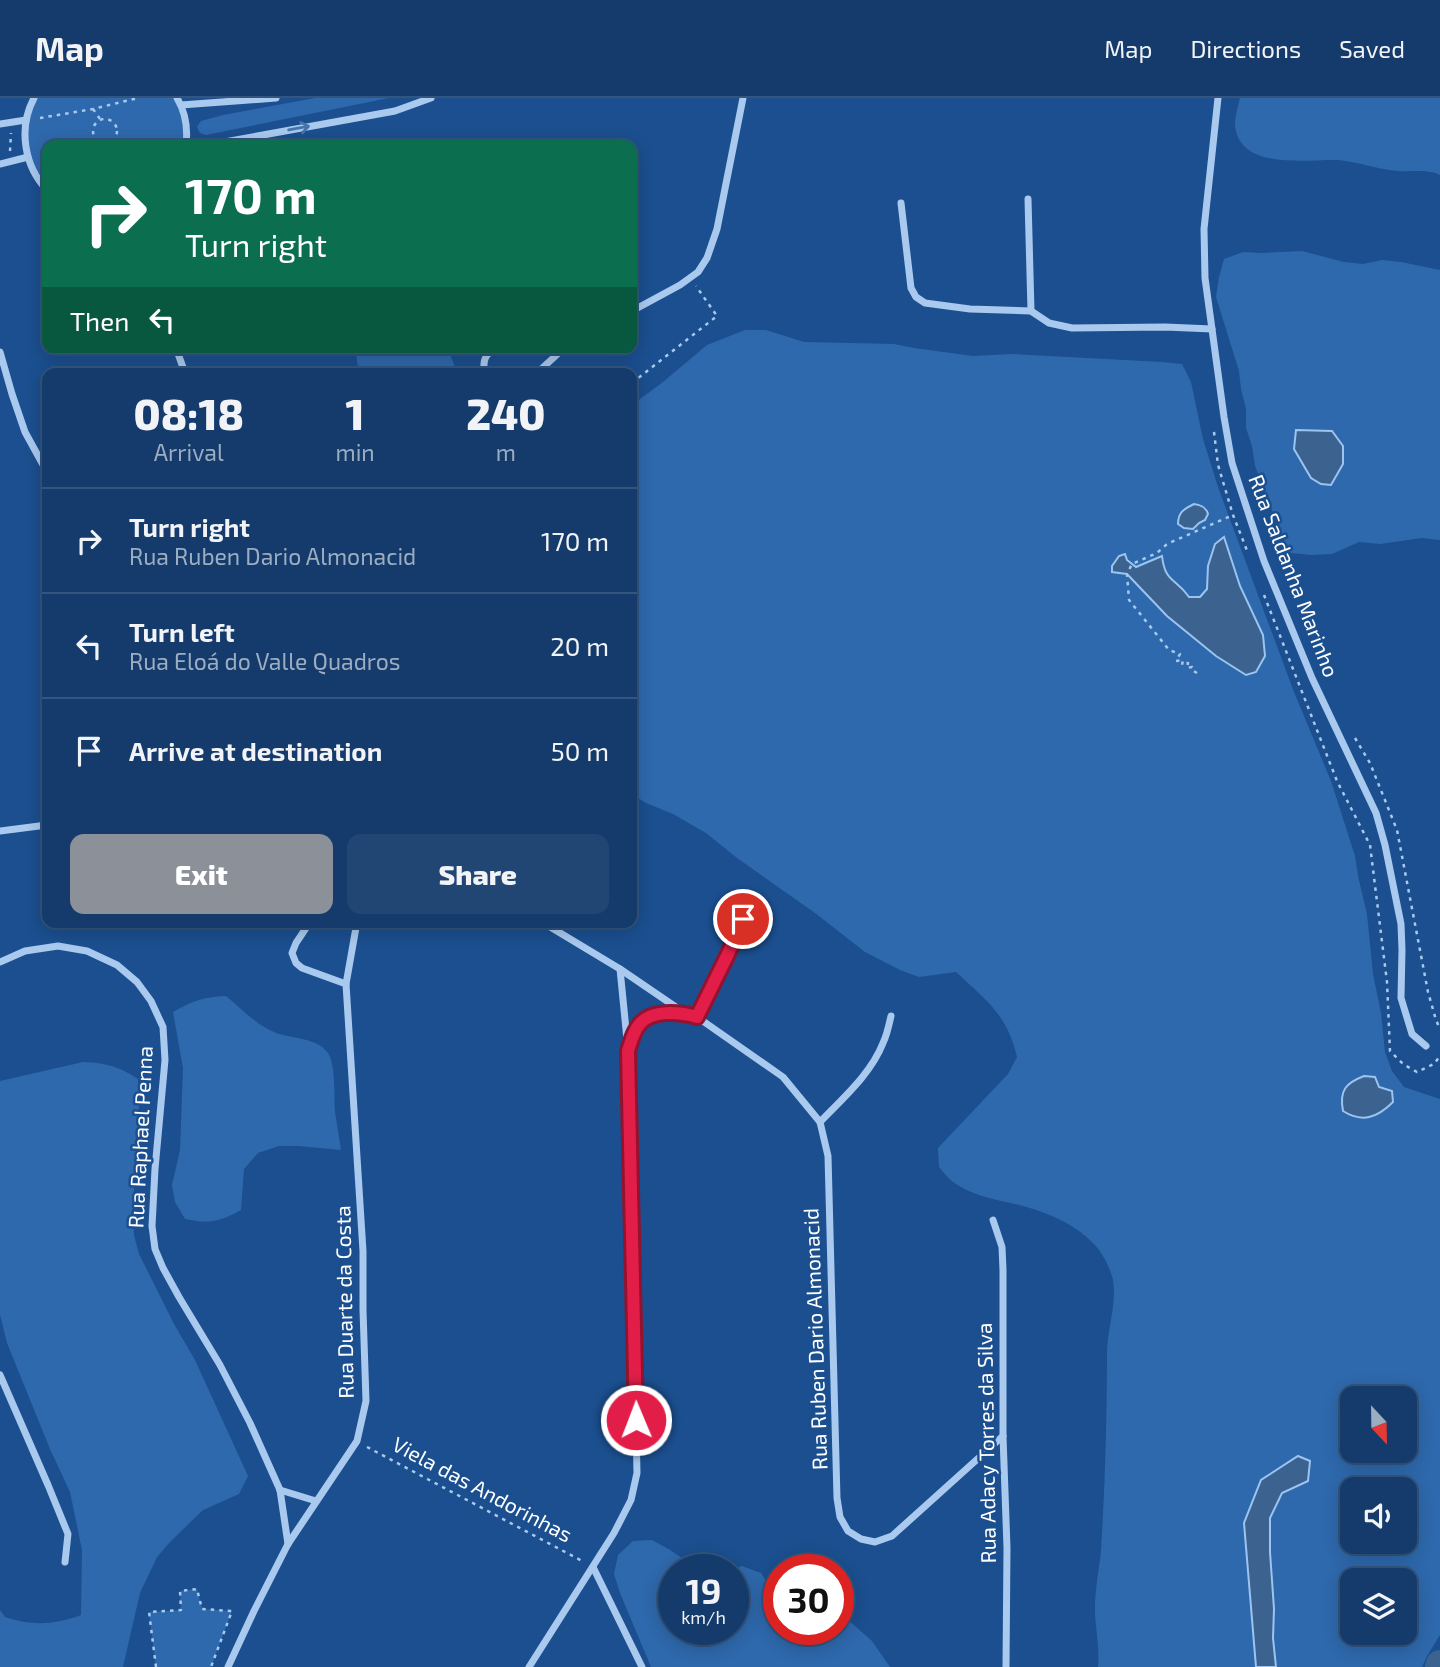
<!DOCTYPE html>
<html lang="en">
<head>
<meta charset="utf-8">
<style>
  body { margin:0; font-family:"Exo 2",sans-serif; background:#214673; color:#f1f3f6; height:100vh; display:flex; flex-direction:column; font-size:26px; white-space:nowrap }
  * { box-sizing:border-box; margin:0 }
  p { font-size:23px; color:#9dadc1 }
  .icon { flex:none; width:38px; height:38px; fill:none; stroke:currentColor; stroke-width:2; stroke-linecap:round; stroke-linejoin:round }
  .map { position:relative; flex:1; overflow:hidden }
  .side { position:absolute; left:42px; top:270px; width:595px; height:560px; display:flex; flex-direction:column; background:#143b6b; border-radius:14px; box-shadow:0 4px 18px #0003,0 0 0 2px #33557e }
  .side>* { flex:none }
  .hud { position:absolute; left:42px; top:42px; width:595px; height:214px; border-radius:14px; box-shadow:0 4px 18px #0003,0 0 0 2px #33557e; background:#0b6e4f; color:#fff; overflow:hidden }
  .needle { width:46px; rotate:158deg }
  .buttons { position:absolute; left:1340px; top:1288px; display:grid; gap:14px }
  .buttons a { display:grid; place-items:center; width:77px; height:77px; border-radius:14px; background:#143b6b; box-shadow:0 4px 18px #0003,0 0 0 2px #33557e; font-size:35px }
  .speed { position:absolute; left:658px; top:1456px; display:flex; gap:14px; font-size:35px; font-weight:700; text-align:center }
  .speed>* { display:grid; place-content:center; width:91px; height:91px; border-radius:50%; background:#143b6b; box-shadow:0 4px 18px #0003,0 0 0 2px #33557e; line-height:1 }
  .speed small { font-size:18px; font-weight:400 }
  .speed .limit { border:10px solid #d22; background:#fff; color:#111 }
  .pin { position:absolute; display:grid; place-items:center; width:60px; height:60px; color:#fff; margin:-30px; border:4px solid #fff; border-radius:50%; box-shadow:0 2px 7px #0007 }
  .me { position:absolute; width:77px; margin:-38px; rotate:359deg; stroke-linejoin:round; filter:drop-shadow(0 0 5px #0008) }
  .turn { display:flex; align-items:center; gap:24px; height:147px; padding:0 28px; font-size:32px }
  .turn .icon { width:91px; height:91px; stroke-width:2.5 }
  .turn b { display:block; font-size:49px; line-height:60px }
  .then { display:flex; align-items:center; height:66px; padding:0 28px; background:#0003; gap:14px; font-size:26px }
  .eta { display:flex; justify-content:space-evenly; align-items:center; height:119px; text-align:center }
  .eta b { font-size:42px; font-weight:800; line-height:49px }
  .action { display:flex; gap:14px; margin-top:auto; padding:14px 28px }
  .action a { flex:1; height:80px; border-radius:14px; background:#8c9099; color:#fff; font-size:28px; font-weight:800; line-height:80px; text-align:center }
  .action a+a { background:#214673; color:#f1f3f6 }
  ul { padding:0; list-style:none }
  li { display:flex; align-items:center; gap:21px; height:105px; padding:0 28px; border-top:2px solid #33557e }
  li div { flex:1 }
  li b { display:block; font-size:26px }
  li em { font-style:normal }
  header { display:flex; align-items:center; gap:42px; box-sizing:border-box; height:98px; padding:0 35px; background:#143b6b; border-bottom:2px solid #33557e }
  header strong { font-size:33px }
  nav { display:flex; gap:38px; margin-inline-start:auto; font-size:24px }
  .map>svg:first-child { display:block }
  .green { fill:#2e69ad; fill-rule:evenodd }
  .water { fill:#3c6290; stroke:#9cc4f0; stroke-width:2 }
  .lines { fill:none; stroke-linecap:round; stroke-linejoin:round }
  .river { stroke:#3c6290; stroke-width:28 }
  .path { stroke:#a9c9ee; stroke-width:2.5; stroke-dasharray:3.5 5; stroke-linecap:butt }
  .street { stroke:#a9c9ee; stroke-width:7 }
  .oneway { stroke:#4674ac }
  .route-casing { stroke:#92132f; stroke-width:18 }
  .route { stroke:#e11d48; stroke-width:12 }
  .labels { text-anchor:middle; stroke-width:5; stroke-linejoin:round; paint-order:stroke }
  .street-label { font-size:21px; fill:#fff; stroke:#1b4f8f }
</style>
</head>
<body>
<header>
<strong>Map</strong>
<nav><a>Map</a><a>Directions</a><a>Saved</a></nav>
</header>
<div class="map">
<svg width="1440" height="1569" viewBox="0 0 1440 1569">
  <rect width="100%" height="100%" fill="#1b4f8f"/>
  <!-- green -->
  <g class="green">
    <polygon points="34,0 177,0 181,7 186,47 47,47 47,92 28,60 24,61 25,37"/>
    <polygon points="315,0 389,0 206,37 200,35 197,29 201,23 223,17"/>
    <path d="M1240 0H1440V77C1429 71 1411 74 1397 73 1377 71 1358 64 1338 62 1307 61 1239 73 1235 27 1235 19 1238 8 1240 0Z"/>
    <polygon points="1302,153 1344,164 1363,166 1382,162 1401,164 1440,172 1440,442 1422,440 1380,446 1359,444 1332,456 1312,457 1291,455 1282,438 1255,368 1252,348 1246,330 1246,311 1241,291 1239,273 1216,199 1219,179 1224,161 1243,154 1262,155"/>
    <path d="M745 232H766L804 244 894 246 914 250 973 258 1012 256 1162 264 1182 266 1191 284 1203 341 1218 389 1294 594 1331 683 1355 758 1358 778 1367 816 1373 876 1381 915 1385 954 1392 973 1404 989 1440 1001V1537L1427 1558 1422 1569H1276L1273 1540 1274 1510 1270 1454V1420L1282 1395 1261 1382 1254 1532 1256 1569H1098C1100 1549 1095 1530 1095 1511 1095 1491 1099 1472 1101 1453 1105 1387 1107 1321 1107 1256 1107 1231 1117 1207 1113 1182 1110 1169 1102 1154 1093 1145 1075 1126 1048 1115 1023 1108 999 1102 974 1099 953 1084 948 1080 943 1074 939 1069L938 1050 1008 976 1017 959C1007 916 986 902 956 874L919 879 900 872 865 854 815 815 737 760 706 735 673 716 646 705 632 696V307L663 284 707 247ZM1224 439 1240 488 1188 534 1167 518 1127 476 1112 473V468L1115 462H1127L1136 469 1164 473 1189 499H1200L1207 491 1208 468ZM1375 979 1379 989 1343 1013 1341 1002 1344 991ZM1353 1300H1405V1353H1353ZM1353 1391H1405V1444H1353ZM1353 1482H1405V1535H1353Z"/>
    <polygon points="355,250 448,250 457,275 359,275"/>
    <path d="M226 898C242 911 255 926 274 934 290 941 317 939 328 955 336 967 334 999 335 1014 337 1027 339 1039 341 1052L298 1048H279L258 1055 244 1071 241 1112C219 1124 210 1126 185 1121L175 1104 172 1087 180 1052 183 970 173 914C192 903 204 899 226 898Z"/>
    <path d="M83 964C106 965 118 968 138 981L139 1021 138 1041 135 1060 133 1120 134 1137 139 1156 174 1226 195 1262 248 1378 239 1396 203 1412 170 1444 157 1459 140 1495 123 1569H0V1512L5 1519C32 1528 54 1527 81 1517L82 1452 70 1394 50 1351 7 1245 0 1217V983Z"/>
    <polygon points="652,1442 670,1452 700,1472 674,1472 674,1531 733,1531 733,1472 731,1472 742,1468 761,1475 779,1503 779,1531 838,1531 838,1513 872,1543 890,1569 651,1569 620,1495 614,1476 618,1457 633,1443"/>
    <polygon points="197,1491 202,1511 232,1513 211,1569 156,1569 149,1514 181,1512 180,1493"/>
  </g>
  <!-- water -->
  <g class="water">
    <polygon points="1296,332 1332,333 1343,348 1343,366 1331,387 1321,386 1311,380 1294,351"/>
    <path d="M1194 406C1201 407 1206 409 1208 416L1205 422 1199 425 1193 431 1184 430 1178 426C1178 414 1184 411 1194 406Z"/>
    <path d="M1224 439 1240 488 1263 537 1265 558 1256 574 1246 577 1216 558 1167 518 1127 476 1112 474V468L1119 458 1125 456 1127 462 1136 469 1162 458C1165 485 1176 480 1189 499H1200L1207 491 1208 468 1215 446Z"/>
    <path d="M1364 978 1375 979 1379 989 1392 993 1393 1004C1377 1020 1362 1025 1343 1013 1339 992 1346 985 1364 978Z"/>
    <polygon points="1298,1358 1310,1363 1308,1383 1282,1395 1270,1420 1270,1454 1274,1511 1273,1540 1276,1569 1256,1569 1244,1425 1261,1382"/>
  </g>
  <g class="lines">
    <!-- river -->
    <polyline class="river" points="1439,1569 1440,1566"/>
    <!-- path -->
    <g class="path">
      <polyline points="93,11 100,21"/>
      <polyline points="40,20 93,11 138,0"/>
      <circle cx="105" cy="33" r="12"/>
      <polyline points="10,53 11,35"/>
      <polyline points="632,285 717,218 696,188"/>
      <polyline points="1214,334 1218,367 1233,417 1248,455"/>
      <polyline points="1264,497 1337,683 1370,747 1387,884 1390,953 1403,966 1417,974 1434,966 1440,958"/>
      <polyline points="1197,575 1192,572 1192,569 1187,570 1188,565 1182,567 1183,562 1176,563 1180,556 1169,552 1129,502 1127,476 1132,466 1157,455 1167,446 1233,417"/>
      <polyline points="1355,640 1370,665 1397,732 1428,894 1436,922 1440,931"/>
      <polyline points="367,1349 584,1464"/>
      <polyline points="156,1569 149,1514 181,1512 180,1493 197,1491 202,1511 232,1513 211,1569"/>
    </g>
    <!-- street -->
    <g class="street">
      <path d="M34 0C18 30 24 68 47 92"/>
      <path d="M177 0C186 15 188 30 186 47"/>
      <polyline points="1218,0 1204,131 1205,180 1224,319 1232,365 1264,463 1312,580 1376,715 1385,747 1401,826 1402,852 1401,900 1412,936 1426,948"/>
      <polyline points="181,7 276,0"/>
      <polyline points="0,26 26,22"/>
      <polyline points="208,47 395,13 431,0"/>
      <polyline points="0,66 28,59"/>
      <polyline points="1028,101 1031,213"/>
      <polyline points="901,105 911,190 916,199 925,205 970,211 1031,213 1049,225 1072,230 1165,229 1212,231"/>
      <polyline points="632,213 680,187 698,174 707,160 717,131 743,0"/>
      <polyline points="176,250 185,275"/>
      <polyline points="0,254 12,296 25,334 47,374"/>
      <path d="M485 275C482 263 485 257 495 250"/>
      <polyline points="537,275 564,250"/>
      <polyline points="0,733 47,727"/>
      <polyline points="0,864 25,853 58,848 87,853 117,867 137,884 151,903 163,929 165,962 155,1071 152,1128 155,1151 163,1170 179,1199 220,1267 250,1325 280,1392 288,1446"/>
      <polyline points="620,871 686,916 697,919 783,979 820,1024 828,1058 837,1400 840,1419 848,1433 861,1441 875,1444 892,1438 1003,1338"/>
      <polyline points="346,886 357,824"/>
      <polyline points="697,919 728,856 743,821"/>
      <path d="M629 950C643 913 648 916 685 916"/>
      <path d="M820 1024C842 1001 871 976 883 945 887 937 889 927 891 918"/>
      <polyline points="993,1122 1002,1149 1003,1172 1003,1338 1007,1450 1006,1569"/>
      <polyline points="0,1277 48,1387 68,1436 65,1464"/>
      <polyline points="280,1392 316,1403"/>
      <polyline points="593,1469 642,1569"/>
      <polyline points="228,1569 254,1513 288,1446 357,1343 366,1303 363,1212 363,1153 346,886 302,870 296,865 292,855 296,845 310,824"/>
      <polyline points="529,1569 614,1435 631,1402 637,1375 628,952 620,871 542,824"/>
    </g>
  </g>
  <!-- one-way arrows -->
  <defs><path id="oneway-shaft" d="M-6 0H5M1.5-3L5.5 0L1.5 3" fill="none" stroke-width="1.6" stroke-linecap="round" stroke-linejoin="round" transform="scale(1.75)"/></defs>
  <use class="oneway" href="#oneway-shaft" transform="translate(299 30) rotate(-10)"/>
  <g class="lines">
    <!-- route casing -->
    <g class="route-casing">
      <path id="route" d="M636 1322 628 953C631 944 633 934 639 927 651 911 680 914 697 919L728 856 743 821"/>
    </g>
    <!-- route -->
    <use href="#route" class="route"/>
  </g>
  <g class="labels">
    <!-- street labels -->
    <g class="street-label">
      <text transform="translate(1293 478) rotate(69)" y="7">Rua Saldanha Marinho</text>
      <text transform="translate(141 1039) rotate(-87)" y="7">Rua Raphael Penna</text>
      <text transform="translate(345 1204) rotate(-91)" y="7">Rua Duarte da Costa</text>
      <text transform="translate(816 1241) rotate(-92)" y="7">Rua Ruben Dario Almonacid</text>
      <text transform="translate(987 1345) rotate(-91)" y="7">Rua Adacy Torres da Silva</text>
      <text transform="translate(482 1392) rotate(28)" y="7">Viela das Andorinhas</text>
    </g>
  </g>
</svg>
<div class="buttons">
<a><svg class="needle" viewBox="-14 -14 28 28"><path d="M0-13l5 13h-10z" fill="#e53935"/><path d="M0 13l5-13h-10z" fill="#9dadc1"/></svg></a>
<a><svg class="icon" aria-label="sound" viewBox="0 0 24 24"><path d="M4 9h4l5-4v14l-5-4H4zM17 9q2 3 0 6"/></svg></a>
<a><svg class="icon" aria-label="layers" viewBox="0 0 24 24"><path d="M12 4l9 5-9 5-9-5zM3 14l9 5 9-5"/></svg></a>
</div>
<div class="speed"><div>19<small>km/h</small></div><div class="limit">30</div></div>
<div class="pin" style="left:743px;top:821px;background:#d93025"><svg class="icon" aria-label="arrive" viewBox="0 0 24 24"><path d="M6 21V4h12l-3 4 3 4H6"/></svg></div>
<svg class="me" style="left:636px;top:1322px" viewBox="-20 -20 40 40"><circle r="17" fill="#e11d48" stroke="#fff" stroke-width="3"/><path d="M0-11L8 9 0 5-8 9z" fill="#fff"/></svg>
<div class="hud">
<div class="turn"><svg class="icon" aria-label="right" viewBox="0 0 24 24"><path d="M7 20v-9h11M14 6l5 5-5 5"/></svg><div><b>170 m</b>Turn right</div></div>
<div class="then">Then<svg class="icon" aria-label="left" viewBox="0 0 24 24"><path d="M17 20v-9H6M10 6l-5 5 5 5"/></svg></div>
</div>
<section class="side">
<div class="eta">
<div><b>08:18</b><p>Arrival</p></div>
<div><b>1</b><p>min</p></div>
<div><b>240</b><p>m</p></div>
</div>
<ul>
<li><svg class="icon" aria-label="right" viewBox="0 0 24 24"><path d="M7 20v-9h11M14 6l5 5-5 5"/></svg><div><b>Turn right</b><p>Rua Ruben Dario Almonacid</p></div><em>170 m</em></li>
<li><svg class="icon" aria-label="left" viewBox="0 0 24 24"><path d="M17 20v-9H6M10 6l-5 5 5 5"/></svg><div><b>Turn left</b><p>Rua Eloá do Valle Quadros</p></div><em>20 m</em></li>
<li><svg class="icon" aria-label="arrive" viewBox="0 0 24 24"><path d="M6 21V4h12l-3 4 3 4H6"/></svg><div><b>Arrive at destination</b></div><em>50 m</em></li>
</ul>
<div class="action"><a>Exit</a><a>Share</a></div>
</section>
</div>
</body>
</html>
